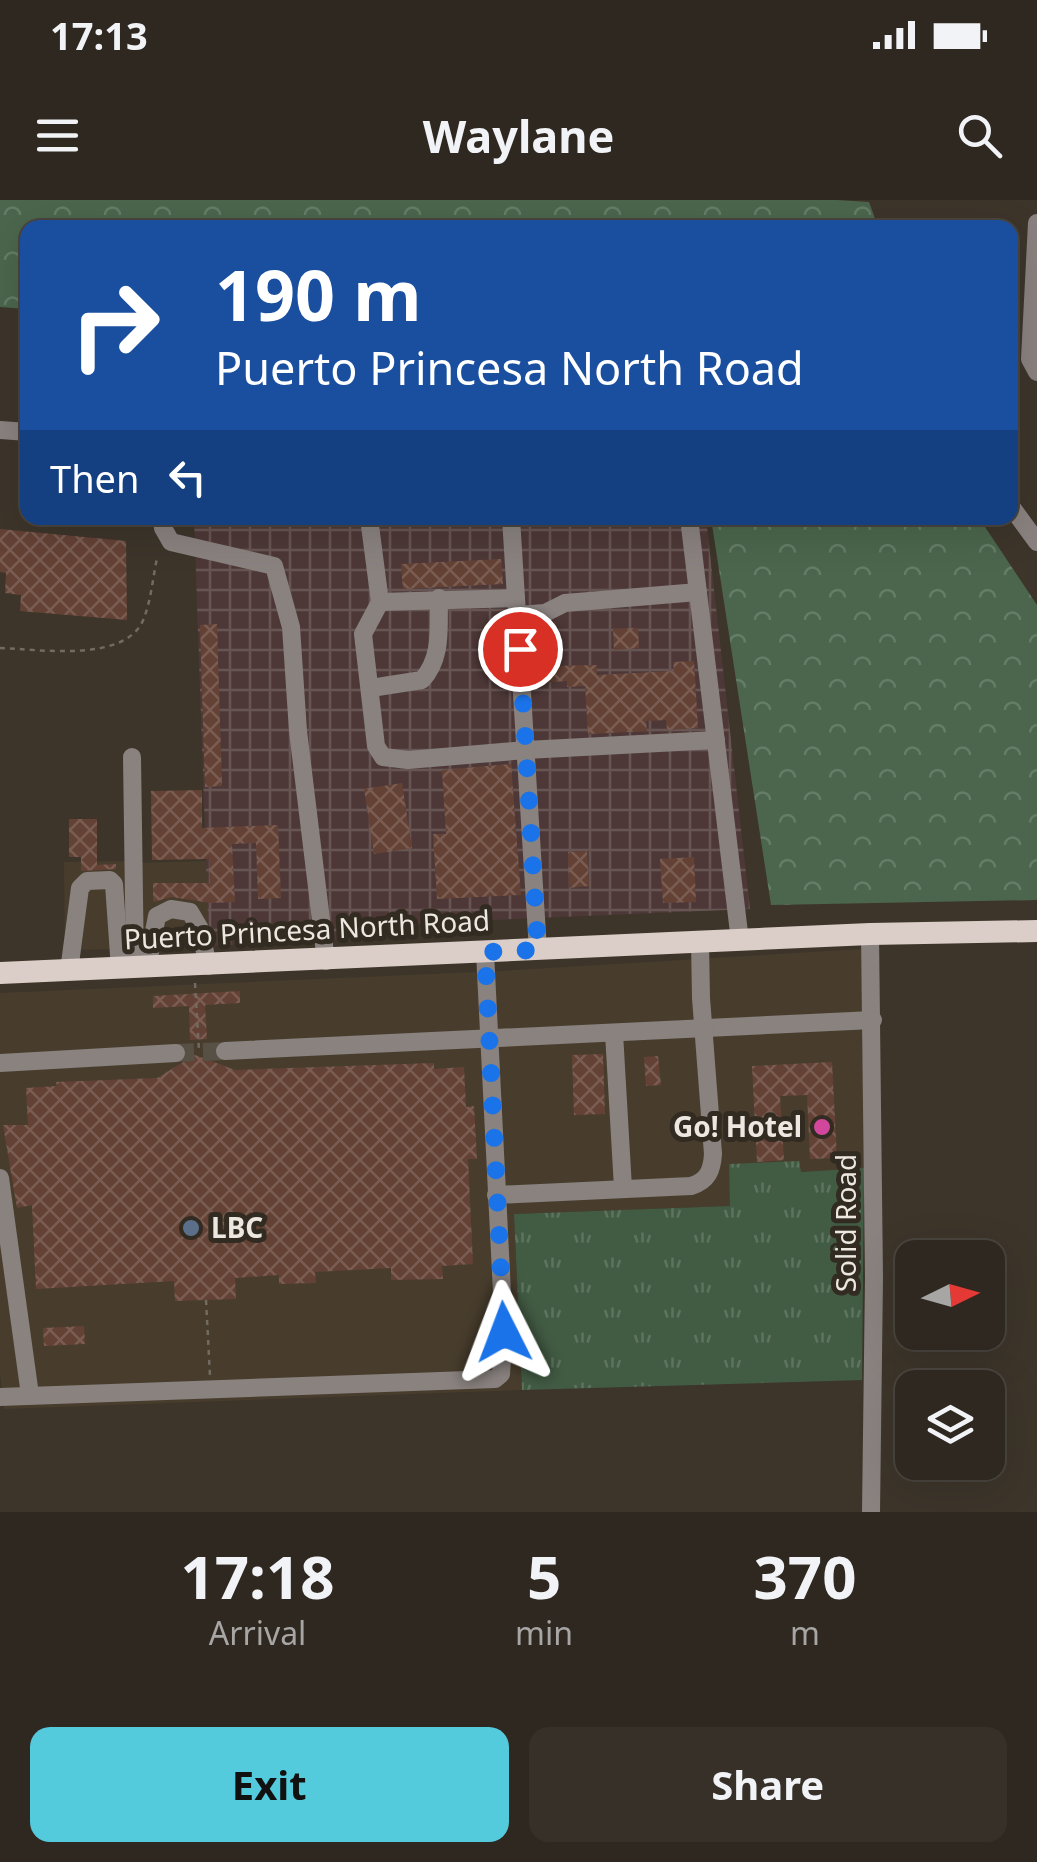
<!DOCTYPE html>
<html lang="en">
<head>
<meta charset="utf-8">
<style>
  body { margin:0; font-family:"Noto Sans",sans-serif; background:#363029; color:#f1f3f6; height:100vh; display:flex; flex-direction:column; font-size:38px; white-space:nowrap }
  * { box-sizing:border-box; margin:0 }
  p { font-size:32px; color:#a7a6a5 }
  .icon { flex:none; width:55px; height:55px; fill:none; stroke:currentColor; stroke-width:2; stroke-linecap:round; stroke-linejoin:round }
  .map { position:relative; height:1312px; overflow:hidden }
  .details { display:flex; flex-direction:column; background:#2e2820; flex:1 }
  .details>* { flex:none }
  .hud { position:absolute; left:20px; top:20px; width:998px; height:305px; border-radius:20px; box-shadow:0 10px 40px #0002,0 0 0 2px #49443e; background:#1a4fa0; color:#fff; overflow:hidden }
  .needle { width:65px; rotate:85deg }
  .fabs { position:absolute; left:895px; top:1040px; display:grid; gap:20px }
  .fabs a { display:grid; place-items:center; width:110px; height:110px; border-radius:20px; background:#2e2820; box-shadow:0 10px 40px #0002,0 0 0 2px #49443e; font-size:50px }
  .pin { position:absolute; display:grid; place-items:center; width:85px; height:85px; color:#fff; margin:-42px; border:5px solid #fff; border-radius:50%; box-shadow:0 2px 10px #0007 }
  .me { position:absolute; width:110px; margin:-55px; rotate:357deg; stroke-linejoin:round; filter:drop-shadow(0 0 8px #0008) }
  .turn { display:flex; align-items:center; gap:35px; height:210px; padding:0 30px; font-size:45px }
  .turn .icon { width:130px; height:130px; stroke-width:2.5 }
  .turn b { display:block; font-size:70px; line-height:85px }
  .then { display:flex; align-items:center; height:95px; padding:0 30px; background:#0003; gap:20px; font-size:38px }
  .eta { display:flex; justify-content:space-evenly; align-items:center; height:170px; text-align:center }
  .eta b { font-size:60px; font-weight:700; line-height:70px }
  .action { display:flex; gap:20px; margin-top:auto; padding:20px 30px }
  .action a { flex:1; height:115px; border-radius:20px; background:#54cadd; color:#111; font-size:40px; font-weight:700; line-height:115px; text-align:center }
  .action a+a { background:#363029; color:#f1f3f6 }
  .status { display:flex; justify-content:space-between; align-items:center; height:70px; padding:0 50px; background:#2e2820; direction:ltr }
  .status svg { height:28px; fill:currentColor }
  header { display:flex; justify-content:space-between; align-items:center; height:130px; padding:0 30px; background:#2e2820; font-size:45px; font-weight:700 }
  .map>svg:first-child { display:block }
  .built { fill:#483d2d }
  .industrial { fill:url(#industrial-grid) }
  .grass { fill:url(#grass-tufts) }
  .forest { fill:url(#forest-crowns) }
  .building { fill:url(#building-cross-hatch) }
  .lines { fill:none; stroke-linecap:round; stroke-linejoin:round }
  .minor-tunnel { stroke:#575045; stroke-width:18; stroke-dasharray:18 9; stroke-linecap:butt }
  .path { stroke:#726b61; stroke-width:2.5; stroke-dasharray:5 5; stroke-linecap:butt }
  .minor { stroke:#89827f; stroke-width:18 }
  .major { stroke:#dbcdc7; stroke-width:22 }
  .route { stroke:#1a73e8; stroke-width:18; stroke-dasharray:0 32.4 }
  .hotel-dot { fill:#d1479c; stroke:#322b21; stroke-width:4 }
  .service-dot { fill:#5c6f8a; stroke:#322b21; stroke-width:4 }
  .labels { text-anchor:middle; stroke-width:10; stroke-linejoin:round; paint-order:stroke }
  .street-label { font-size:28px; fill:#ece7e0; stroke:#322b21 }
  .poi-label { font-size:28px; font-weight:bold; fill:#ece7e0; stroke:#322b21; text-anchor:end }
</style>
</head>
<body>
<div class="status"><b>17:13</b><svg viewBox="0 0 49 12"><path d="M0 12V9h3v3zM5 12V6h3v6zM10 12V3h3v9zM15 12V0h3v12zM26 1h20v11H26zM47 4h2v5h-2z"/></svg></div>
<header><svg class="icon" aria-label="menu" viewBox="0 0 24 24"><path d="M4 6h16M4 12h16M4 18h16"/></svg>Waylane<svg class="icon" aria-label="search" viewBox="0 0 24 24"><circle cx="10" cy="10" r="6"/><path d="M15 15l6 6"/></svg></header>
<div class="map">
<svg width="1037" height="1312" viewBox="0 0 1037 1312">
  <defs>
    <pattern id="industrial-grid" width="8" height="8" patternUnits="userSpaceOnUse" patternTransform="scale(2.5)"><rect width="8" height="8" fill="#4d3837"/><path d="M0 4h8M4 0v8" fill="none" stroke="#675554"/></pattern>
    <pattern id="grass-tufts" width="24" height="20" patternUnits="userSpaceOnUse" patternTransform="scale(2.5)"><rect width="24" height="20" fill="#425b43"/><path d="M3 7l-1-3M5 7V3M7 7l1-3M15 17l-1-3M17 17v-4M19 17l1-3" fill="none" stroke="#5d735e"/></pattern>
    <pattern id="forest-crowns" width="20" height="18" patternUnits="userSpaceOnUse" patternTransform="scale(2.5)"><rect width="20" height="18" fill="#4b664c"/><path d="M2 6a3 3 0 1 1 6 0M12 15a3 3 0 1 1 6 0" fill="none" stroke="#657c66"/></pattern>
    <pattern id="building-cross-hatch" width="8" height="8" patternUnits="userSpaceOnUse" patternTransform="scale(2.5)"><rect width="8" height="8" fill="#644135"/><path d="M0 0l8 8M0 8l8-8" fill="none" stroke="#7a5c52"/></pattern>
  </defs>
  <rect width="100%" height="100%" fill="#3d352a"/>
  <!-- built -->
  <g class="built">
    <polygon points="128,661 130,749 65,750 64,662"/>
    <polygon points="207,661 209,746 141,748 138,663"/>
    <polygon points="862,749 864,968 800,972 799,962 729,964 731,1006 514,1014 522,1190 4,1209 0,1173 0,793 500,771"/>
  </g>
  <!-- industrial -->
  <polygon class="industrial" points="194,318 706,318 750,709 423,723 378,738 209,746"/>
  <!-- grass -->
  <polygon class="grass" points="799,961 801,972 864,968 862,1180 522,1190 514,1014 730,1006 729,964"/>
  <!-- forest -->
  <g class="forest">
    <polygon points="0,0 837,0 869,2 878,27 28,28 27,109 0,107"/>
    <polygon points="711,318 979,318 1037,405 1037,700 771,705"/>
  </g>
  <!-- building -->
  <g class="building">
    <polygon points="1018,75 1020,104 1018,158 1020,168 1010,169 1010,76"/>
    <polygon points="0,329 126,341 127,420 20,411 21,395 5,393 6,373 0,372"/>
    <polygon points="501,359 503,384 403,389 401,364"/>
    <polygon points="555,422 557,466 597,465 597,475 674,471 673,462 694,461 698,528 667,530 666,520 646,521 647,531 588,534 585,486 567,487 567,481 534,483 532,427"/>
    <polygon points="217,424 222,586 205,587 200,425"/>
    <polygon points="638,428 639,448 614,450 613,429"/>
    <polygon points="511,564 521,695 437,699 433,634 446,634 442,570"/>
    <polygon points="402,583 412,648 374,654 364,589"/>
    <polygon points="202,590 202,628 278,625 281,698 258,699 256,643 232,644 235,702 211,703 172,697 153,702 153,683 210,683 209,659 152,660 151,591"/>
    <polygon points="69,619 97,619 97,665 116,664 116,669 81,671 81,657 69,657"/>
    <polygon points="587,651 589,686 569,688 568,652"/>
    <polygon points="694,657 696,702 663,703 660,659"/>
    <polygon points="240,791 240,803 205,805 207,839 190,840 189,806 153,808 153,796"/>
    <polygon points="603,854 605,914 574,915 572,855"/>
    <polygon points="195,855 235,870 434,863 434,869 464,867 466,907 474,906 477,959 468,959 473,1064 442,1066 443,1079 391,1080 391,1068 315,1072 316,1083 279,1084 279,1075 235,1078 236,1099 175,1101 174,1081 36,1089 32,1005 17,1008 3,925 28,925 26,888 57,886 56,882 157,878"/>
    <polygon points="658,856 661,885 646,886 644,857"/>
    <polygon points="832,862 837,958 810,959 807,895 780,896 784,960 757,962 752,866"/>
    <polygon points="84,1126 85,1144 44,1146 43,1128"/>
  </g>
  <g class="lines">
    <!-- minor-tunnel -->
    <polyline class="minor-tunnel" points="176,853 225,851"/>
    <!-- path -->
    <g class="path">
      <path d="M0 448C38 449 127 464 144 418 151 400 153 377 157 358"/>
      <polyline points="195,783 199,851"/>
      <polyline points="206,1100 210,1176"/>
    </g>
    <!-- minor -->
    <g class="minor">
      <polyline points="1037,23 1030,159 1037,172"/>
      <polyline points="0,230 28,232"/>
      <polyline points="1010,305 1037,342"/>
      <polyline points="162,318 163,328 171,342 274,366 291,427 298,531 326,761"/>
      <polyline points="369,318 380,402 363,434 376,546 383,557 408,560 526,550 716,540"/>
      <polyline points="511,318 538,750"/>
      <polyline points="689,318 740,741"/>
      <polyline points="380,402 516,398"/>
      <polyline points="518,415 545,413 565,403 698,392"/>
      <path d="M371 488 422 480C443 457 438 427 439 398"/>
      <polyline points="132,557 135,768"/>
      <polyline points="870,734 874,1078 871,1312"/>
      <polyline points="147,768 157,716 171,709 190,712 200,729 208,766"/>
      <polyline points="69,771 80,688 87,681 110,680 114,684 120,769"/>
      <polyline points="614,833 623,988"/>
      <polyline points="225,851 873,820"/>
      <polyline points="0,863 176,853"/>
      <polyline points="0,978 30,1195"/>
      <path d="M496 995 691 986C708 981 712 970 713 954L701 798 700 742"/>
      <polyline points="0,1197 495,1179 501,1174 504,1133 485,752"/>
    </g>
    <!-- major -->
    <polyline class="major" points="0,773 870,734 1037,731"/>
  </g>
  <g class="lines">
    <!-- route -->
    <polyline class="route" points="504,1132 485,752 538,750 520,449"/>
  </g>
  <!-- markers -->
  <circle class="hotel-dot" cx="822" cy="927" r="10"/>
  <circle class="service-dot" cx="191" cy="1028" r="10"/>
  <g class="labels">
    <!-- street labels -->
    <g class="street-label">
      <text transform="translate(307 730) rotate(-3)" y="10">Puerto Princesa North Road</text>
      <text transform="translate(846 1023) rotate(-90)" y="10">Solid Road</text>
    </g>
    <!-- poi labels -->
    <g class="poi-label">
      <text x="802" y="937">Go! Hotel</text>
      <text x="211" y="1038" text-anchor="start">LBC</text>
    </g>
  </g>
</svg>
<div class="fabs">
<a><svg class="needle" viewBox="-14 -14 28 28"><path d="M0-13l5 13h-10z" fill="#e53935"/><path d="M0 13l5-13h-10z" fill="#a7a6a5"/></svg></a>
<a><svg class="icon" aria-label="layers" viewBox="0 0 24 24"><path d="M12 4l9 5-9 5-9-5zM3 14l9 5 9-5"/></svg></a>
</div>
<div class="pin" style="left:520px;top:449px;background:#d93025"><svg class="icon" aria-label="arrive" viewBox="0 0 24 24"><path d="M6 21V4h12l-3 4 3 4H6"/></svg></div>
<svg class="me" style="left:504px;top:1132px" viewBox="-20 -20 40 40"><path d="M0-17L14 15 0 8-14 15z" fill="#1a73e8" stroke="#fff" stroke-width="4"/></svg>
<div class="hud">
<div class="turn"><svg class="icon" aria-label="right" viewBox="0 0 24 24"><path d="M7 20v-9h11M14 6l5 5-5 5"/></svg><div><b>190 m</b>Puerto Princesa North Road</div></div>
<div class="then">Then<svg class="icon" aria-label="left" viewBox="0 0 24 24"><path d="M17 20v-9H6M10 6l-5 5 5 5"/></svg></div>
</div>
</div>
<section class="details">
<div class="eta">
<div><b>17:18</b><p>Arrival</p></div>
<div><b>5</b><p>min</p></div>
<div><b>370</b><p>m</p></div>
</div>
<div class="action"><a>Exit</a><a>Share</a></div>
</section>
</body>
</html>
